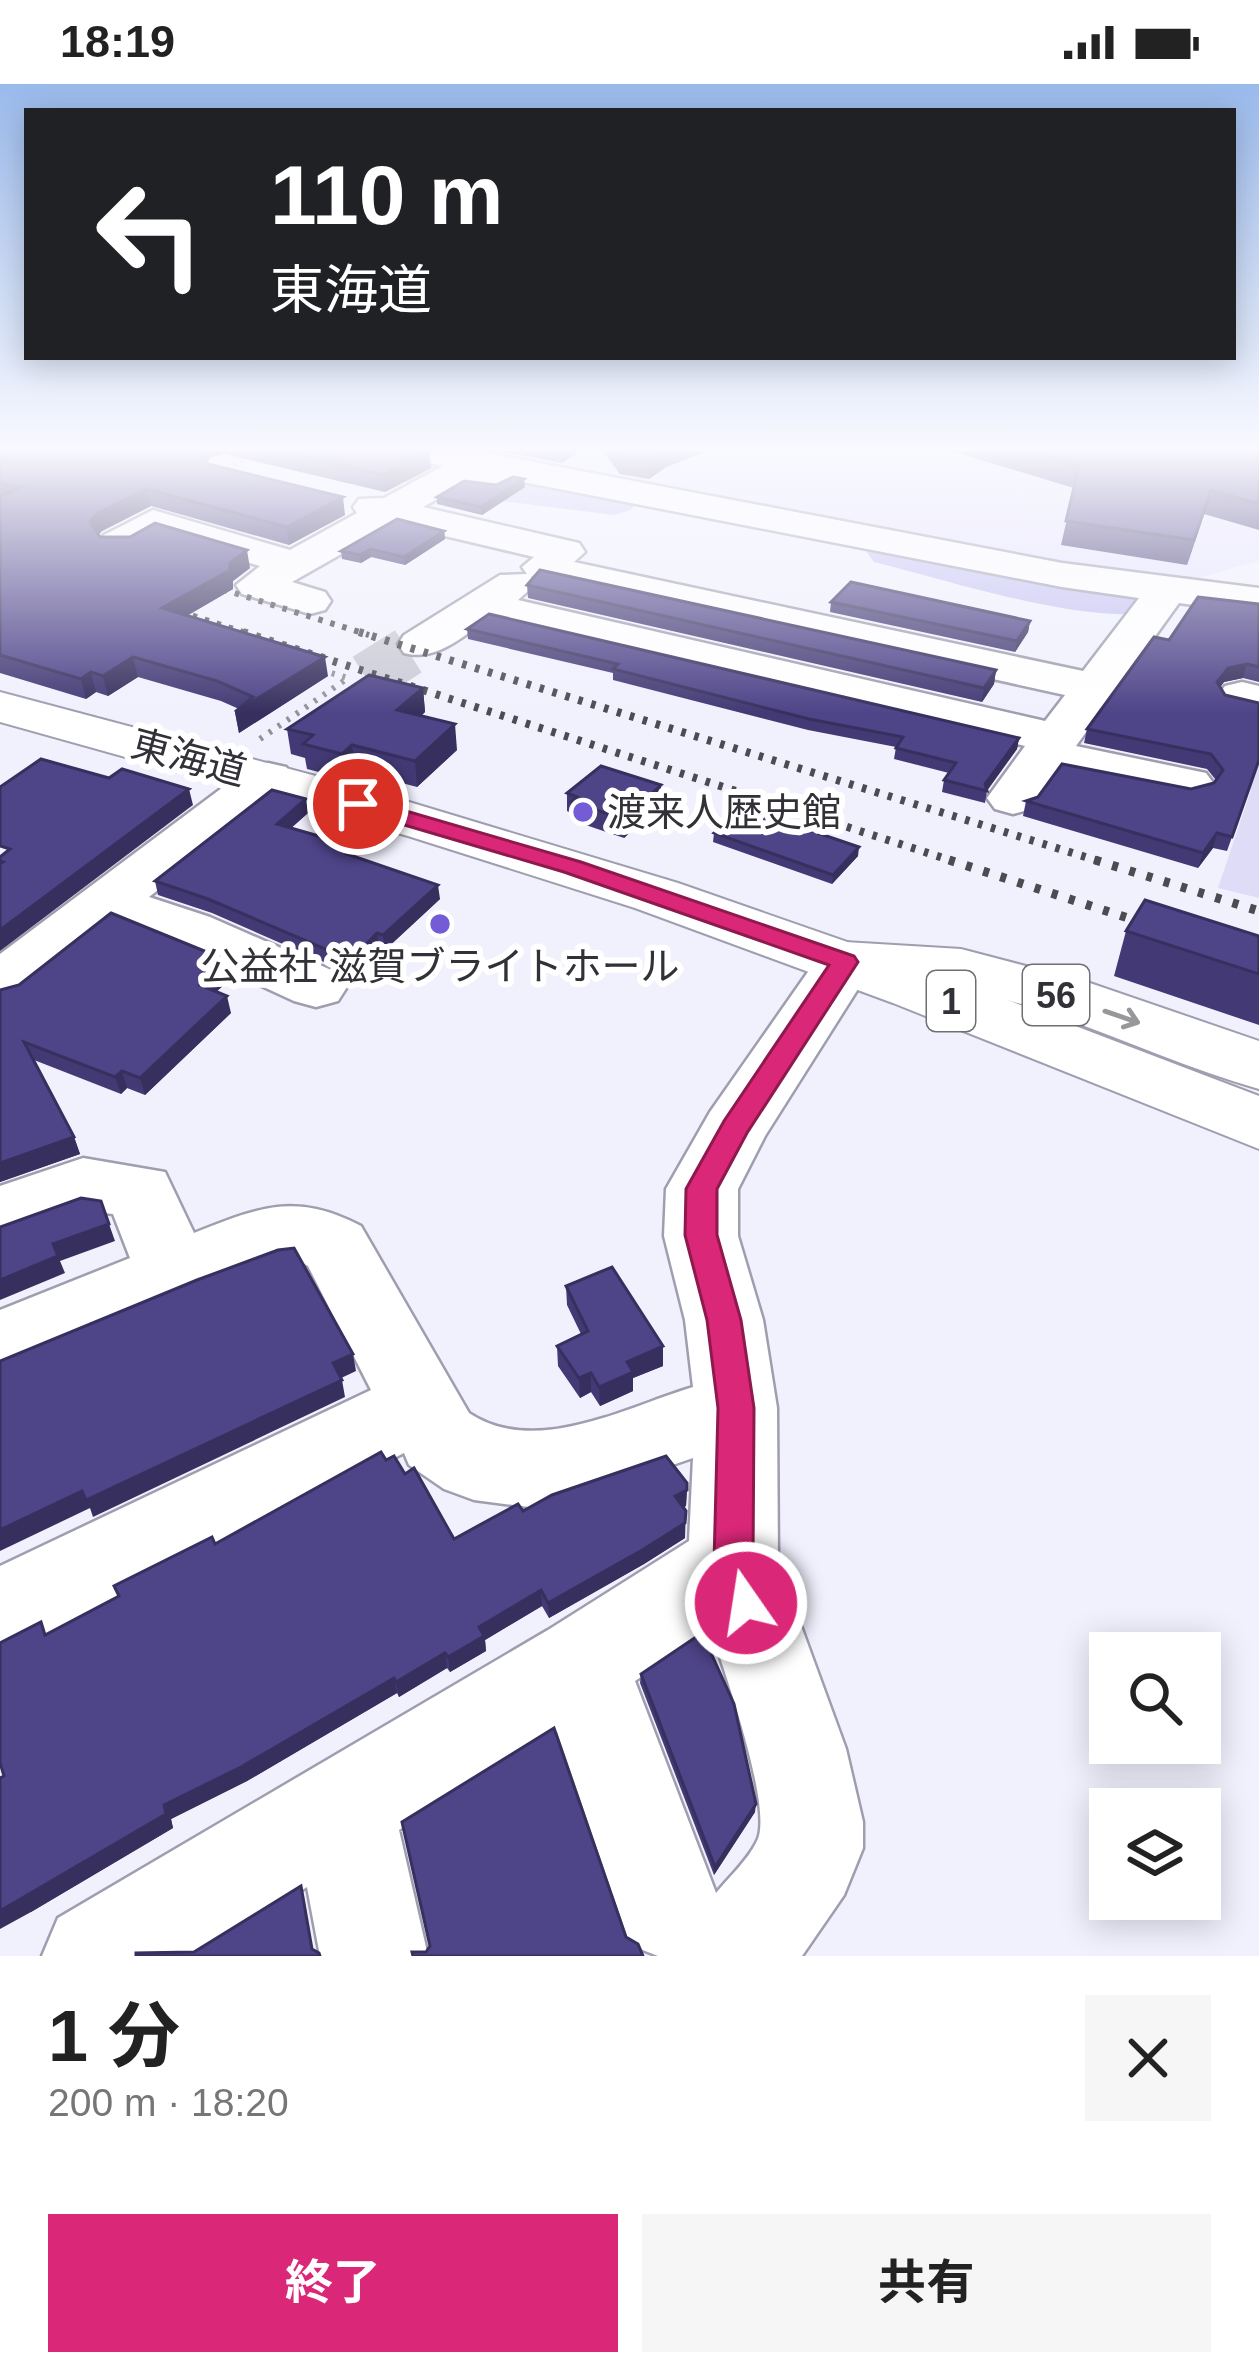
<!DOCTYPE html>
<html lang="ja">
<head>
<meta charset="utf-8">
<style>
  body { margin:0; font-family:Helvetica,"Noto Sans JP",sans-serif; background:#f6f6f6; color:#222; height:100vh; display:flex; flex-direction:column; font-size:45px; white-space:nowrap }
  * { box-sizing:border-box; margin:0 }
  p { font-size:39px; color:#767676 }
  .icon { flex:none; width:66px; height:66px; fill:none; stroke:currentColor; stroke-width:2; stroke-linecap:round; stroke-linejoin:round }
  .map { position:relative; height:1872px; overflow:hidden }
  .drawer { display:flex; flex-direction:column; background:#fff; flex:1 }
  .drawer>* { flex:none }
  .hud { position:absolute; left:24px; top:24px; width:1212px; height:252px; border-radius:0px; box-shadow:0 6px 30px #0003; background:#202124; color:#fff; overflow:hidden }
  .controls { position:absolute; left:1089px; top:1548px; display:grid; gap:24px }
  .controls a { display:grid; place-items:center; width:132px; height:132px; border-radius:0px; background:#fff; box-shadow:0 6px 30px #0003; font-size:60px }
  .pin { position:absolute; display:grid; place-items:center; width:102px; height:102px; color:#fff; margin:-51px; border:6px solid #fff; border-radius:50%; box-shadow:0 3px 12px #0007 }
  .me { position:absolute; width:132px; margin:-66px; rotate:347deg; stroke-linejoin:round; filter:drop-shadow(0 0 9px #0008) }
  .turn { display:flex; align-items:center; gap:42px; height:252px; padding:0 48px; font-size:54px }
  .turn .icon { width:156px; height:156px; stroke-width:2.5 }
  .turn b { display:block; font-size:84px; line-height:102px }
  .round { display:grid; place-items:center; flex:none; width:126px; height:126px; border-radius:0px; background:#f6f6f6 }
  .head { display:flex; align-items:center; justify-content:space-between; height:204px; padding:0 48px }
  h1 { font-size:72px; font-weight:700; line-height:90px }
  .action { display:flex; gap:24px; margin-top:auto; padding:24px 48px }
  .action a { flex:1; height:138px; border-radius:0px; background:#db2777; color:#fff; font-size:48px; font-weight:700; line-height:138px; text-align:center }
  .action a+a { background:#f6f6f6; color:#222 }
  .status { display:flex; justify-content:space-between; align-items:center; height:84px; padding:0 60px; background:#fff; direction:ltr }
  .status svg { height:33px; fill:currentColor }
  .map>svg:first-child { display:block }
  .built { fill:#e6e4fd }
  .green { fill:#dedcf7 }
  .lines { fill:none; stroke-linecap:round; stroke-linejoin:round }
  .river { fill:#c6c3f2; fill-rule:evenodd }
  .minor-tunnel { stroke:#cbcbd6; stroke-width:50; stroke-dasharray:50 24; stroke-linecap:butt }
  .minor-casing { stroke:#9f9eaf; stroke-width:5 }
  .major-casing { stroke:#9f9eaf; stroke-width:4 }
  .highway-casing { stroke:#9f9eaf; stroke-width:4 }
  .path-far1 { stroke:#91919a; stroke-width:4.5; stroke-dasharray:1.5 6; stroke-linecap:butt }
  .path { stroke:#91919a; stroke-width:6; stroke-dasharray:3 8; stroke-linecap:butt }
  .minor { fill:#fff; fill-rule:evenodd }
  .major { fill:#fff; fill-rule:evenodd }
  .highway { fill:#fff; fill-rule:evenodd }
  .rail-far2 { stroke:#4b4b51; stroke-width:6; stroke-dasharray:4.5 8; stroke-linecap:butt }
  .rail-far1 { stroke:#4b4b51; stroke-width:8; stroke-dasharray:4.5 9; stroke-linecap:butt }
  .rail { stroke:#4b4b51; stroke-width:9; stroke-dasharray:6 12; stroke-linecap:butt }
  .wall { fill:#433a75 }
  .shaded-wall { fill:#37305f }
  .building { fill:#4e4488; stroke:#37305f; stroke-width:3 }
  .oneway { stroke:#98989b }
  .route { fill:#db2777; stroke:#8e194d; stroke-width:3 }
  .poi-dot { fill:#745cd7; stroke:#fff; stroke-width:4.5 }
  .labels { text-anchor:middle; stroke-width:12; stroke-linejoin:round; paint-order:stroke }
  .shield { fill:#fff; stroke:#6f6f73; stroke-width:3 }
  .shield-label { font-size:36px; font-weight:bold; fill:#313137 }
  .street-label { font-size:39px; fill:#313137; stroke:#fff }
  .poi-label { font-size:39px; fill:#313137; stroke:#fff; text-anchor:start }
</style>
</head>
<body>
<div class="status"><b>18:19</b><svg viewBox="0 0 49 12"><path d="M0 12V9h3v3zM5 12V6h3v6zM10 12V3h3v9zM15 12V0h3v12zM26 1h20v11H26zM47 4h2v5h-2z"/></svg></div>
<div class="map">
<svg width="1259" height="1872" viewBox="0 0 1259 1872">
  <rect width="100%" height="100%" fill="#f1f1fe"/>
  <!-- built -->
  <polygon class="built" points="472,367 1259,367 1259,477 1195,495 1065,481"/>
  <!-- green -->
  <polygon class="green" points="1235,656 1259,663 1259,814 1218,804 1251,706 1208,695"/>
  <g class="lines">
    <!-- river -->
    <g class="river">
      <polygon points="393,367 462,384 614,401 631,406 638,416 631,426 614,431 462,412 377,391 370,381 377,371"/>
      <path d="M892 452 1080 494 1156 503 1164 515 1156 527C1089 543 944 495 874 478L866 467 874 456Z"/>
    </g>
    <!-- minor-tunnel -->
    <polyline class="minor-tunnel" points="366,594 420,560"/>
    <!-- minor casing -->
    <g class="minor-casing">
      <g id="minor">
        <path d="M404 367H477L1062 479 1259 504V530L1179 519 1076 662 1206 689 1214 700 1206 711 1188 715 1057 689 1031 725 1013 730 995 725 987 714 1025 662 489 535C462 552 437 578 404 569L398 560 404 551 500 491 527 490 522 483 534 473 394 440 292 498 325 508 331 517 325 526 310 530 242 510 236 501 260 482 158 452 132 467H104L98 459 104 451 153 426 290 466 357 429 353 423 359 415 384 414 443 382 410 374ZM513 396 1062 503 1139 514 1083 587 574 478 585 468 579 459 423 423 464 400 497 404ZM531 492 542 495 1065 611 1045 637 518 516 536 500Z"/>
        <polygon points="1242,598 1259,602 1259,631 1225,622 1218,612 1225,602"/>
        <polygon points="268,679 286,683 294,694 286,705 149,813 210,833 338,889 347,903 338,917 316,923 294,917 168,859 115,840 22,914 0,920 0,870 250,683"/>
        <path d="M845 859 866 865 875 878 765 1052 738 1105V1152L763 1236 777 1324 778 1479 846 1665 863 1738V1764L844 1811 802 1872H658L630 1861 557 1648 399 1746 428 1872H320L307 1803 196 1872H42L58 1834 548 1546 689 1457 693 1374 544 1425 474 1416 444 1405 409 1381 404 1369 0 1573V1482L371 1306 308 1182 299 1177 272 1179 0 1292V1226L130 1174 113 1130 87 1127 0 1158V1102L83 1074 165 1088 194 1149C259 1123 296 1108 361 1142L469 1329C535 1373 624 1324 693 1303L685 1236 664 1152 666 1105 710 1028 824 865ZM711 1546C723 1584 774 1725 757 1757 748 1776 729 1793 716 1809L635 1597Z"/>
      </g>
    </g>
    <!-- major casing -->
    <g class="major-casing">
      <path id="major" d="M845 858 961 865 1087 898 1259 957V1005C1159 977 1064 925 961 905 915 897 868 904 823 892L813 878 823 864Z"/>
    </g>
    <!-- highway casing -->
    <g class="highway-casing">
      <polygon id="highway" points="0,608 376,708 678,799 939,890 1259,1012 1259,1065 893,919 635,824 408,752 0,638"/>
    </g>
    <!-- path-far1 -->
    <polyline class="path-far1" points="221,388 260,367"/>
    <!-- path -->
    <polyline class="path" points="260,655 348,594 321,586"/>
    <!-- minor -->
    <use href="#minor" class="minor"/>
    <!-- major -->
    <use href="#major" class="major"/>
    <!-- highway -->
    <use href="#highway" class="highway"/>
    <!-- rail-far2 -->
    <g class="rail-far2">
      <polyline points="199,498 369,551"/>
      <polyline points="157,520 252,551"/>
    </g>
    <!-- rail-far1 -->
    <g class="rail-far1">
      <polyline points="243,548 959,779"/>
      <polyline points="359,548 1105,779"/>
    </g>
    <!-- rail -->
    <g class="rail">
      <polyline points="949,776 1162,845"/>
      <polyline points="1095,776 1259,827"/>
    </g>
  </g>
  <!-- wall -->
  <g class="wall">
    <polygon points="0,367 429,367 431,384 385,408 224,370 211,373 207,378 208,380 345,431 289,461 151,422 102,447 98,451 100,453 250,484 233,497 233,505 187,532 328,592 239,649 235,628 239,625 221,617 138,593 108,612 96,608 86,615 0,589"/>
    <polygon points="500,367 580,367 562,379"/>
    <polygon points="603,367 707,367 666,383 649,395 620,390"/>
    <polygon points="951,367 1259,367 1259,446 1204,430 1187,481 1061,461 1074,404"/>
    <polygon points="496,401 525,403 482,431 437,420 437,413"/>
    <polygon points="444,447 445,455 405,481 371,473 361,479 342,475 341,467"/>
    <polygon points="527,501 996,586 994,600 982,618 528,514"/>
    <polygon points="831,518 1030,537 1028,548 1015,568 830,528"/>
    <polygon points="1259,520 1259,598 1243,594 1224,598 1220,603 1259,677 1227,767 1213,764 1198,784 1023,732 1026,717 1191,705 1214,699 1216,696 1207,685 1084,659 1087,645 1169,556"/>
    <polygon points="467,545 1019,654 1017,665 987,707 985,719 942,708 944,696 949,689 894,675 896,663 808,646 613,596 613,589 468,555"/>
    <polygon points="423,604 425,628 421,632 457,666 417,703 356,687 346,695 307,685 305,674 291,670 287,645"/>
    <polygon points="567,709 661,719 624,754 571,736 571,729 567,727"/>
    <polygon points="308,729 291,744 353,772 440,815 385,866 379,864 350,894 340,885 212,829 158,811 155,797"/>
    <polygon points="714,749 858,772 832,800 713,758"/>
    <polygon points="1126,847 1259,852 1259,941 1114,892"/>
    <polygon points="229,877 232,894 216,908 231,929 145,1011 127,1004 121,1010 34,976 74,1053 80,1070 0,1098 0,906"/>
    <polygon points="566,1202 663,1282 633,1294 633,1307 600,1322 591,1308 580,1314 558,1282 557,1262 581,1250 567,1221"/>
    <polygon points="386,1376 405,1390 454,1455 523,1427 687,1399 686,1422 683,1423 686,1427 685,1454 644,1480 549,1534 542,1522 485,1556 486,1567 450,1588 447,1584 399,1613 397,1609 247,1697 171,1735 173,1744 31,1828 4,1692 47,1550 215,1460"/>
    <polygon points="641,1590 755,1728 714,1791 640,1599"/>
  </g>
  <!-- shaded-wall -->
  <g class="shaded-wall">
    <polygon points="200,367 224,367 224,370 211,373 203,383"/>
    <polygon points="429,367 431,384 385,408 383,391"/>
    <polygon points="562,367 580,367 562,379"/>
    <polygon points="665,367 707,367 666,383 649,395 649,378"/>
    <polygon points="524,395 525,403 482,431 481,423"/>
    <polygon points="147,405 151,422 102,447 94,456 90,438 98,429"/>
    <polygon points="1211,406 1204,430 1187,481 1194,456"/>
    <polygon points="343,413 345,431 289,461 287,443"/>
    <polygon points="444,447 445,455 405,481 404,473"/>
    <polygon points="370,465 371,473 361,479 360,471"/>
    <polygon points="247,466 250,484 233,497 233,505 166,543 162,524"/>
    <polygon points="1030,537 1028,548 1015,568 1017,557"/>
    <polygon points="133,573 138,593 108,612 103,592"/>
    <polygon points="325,573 328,592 239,649 235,628"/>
    <polygon points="1247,580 1243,594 1224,598 1214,612 1217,598 1228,584"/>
    <polygon points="996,586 994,600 982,618 984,604"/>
    <polygon points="91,588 96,608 86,615 81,595"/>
    <polygon points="423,604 425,628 400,651 397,626"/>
    <polygon points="455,640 457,666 417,703 415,677"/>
    <polygon points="1019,654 1017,665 986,707 985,700"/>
    <polygon points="352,661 356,687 346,695 342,670"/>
    <polygon points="661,701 661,719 624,754 624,735"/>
    <polygon points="189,705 193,721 0,867 0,846"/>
    <polygon points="306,715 308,729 280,754 277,740"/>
    <polygon points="1217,749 1213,764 1198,784 1203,769"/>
    <polygon points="859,763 858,772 832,800 833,791"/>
    <polygon points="438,801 440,815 385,866 383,851"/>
    <polygon points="377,849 379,864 350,894 347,880"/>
    <polygon points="229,877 232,894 204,918 200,901"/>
    <polygon points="227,912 231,929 145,1011 140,994"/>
    <polygon points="122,987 127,1004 121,1010 115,993"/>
    <polygon points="74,1053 80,1070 0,1098 0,1079"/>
    <polygon points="109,1140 115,1157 60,1177 65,1189 0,1216 0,1196 53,1160"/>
    <polygon points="663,1262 663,1282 633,1294 633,1307 600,1322 599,1303 627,1278"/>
    <polygon points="353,1270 356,1287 337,1296 333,1279"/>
    <polygon points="591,1289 591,1308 580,1314 579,1294"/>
    <polygon points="342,1296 345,1313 93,1433 90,1424 0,1467 0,1446 82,1407"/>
    <polygon points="687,1406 686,1422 675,1428 675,1412"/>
    <polygon points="685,1439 685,1454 644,1480 549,1534 548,1519"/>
    <polygon points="541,1506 542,1522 485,1556 486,1567 450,1588 448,1573 479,1543"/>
    <polygon points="445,1569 447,1584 399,1613 396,1598"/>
    <polygon points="394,1594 397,1609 247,1697 171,1735 173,1744 31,1828 0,1845 0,1827 164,1721"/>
    <polygon points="756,1720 755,1728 714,1791 715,1783"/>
  </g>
  <!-- building -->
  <g class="building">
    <polygon points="0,367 201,367 208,380 343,413 287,443 147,405 98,429 90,438 100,453 130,453 155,439 247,466 230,479 230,486 162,524 325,573 235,628 253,613 217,597 133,573 103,592 91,588 81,595 0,571 0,413 20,403 0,399"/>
    <polygon points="281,367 429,367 383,391"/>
    <polygon points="615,367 665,367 649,378 620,373"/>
    <polygon points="1030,367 1259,367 1259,420 1211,406 1194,456 1066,437 1079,382"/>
    <polygon points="513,393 524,395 481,423 437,413 464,397 496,401"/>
    <polygon points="397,435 444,447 404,473 370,465 360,471 341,467"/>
    <polygon points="540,486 996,586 984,604 527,501"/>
    <polygon points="851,498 1030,537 1017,557 831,518"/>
    <polygon points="1198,513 1259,520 1259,583 1247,580 1228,584 1217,598 1225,611 1259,619 1259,676 1232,753 1217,749 1203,769 1026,717 1038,713 1062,680 1191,705 1214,699 1223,686 1211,670 1087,645 1154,553 1169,556"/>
    <polygon points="489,530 1019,654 985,700 987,707 944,696 956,679 896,664 903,653 809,635 613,585 618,580 467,545"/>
    <polygon points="369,591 423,604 397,626 455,640 415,677 352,661 342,670 303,660 313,651 287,645"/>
    <polygon points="41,675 109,694 122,685 189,705 0,846 0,780 3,778 0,777 0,773 10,765 0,762 0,703"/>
    <polygon points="601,682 661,701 624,735 571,718 577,713 567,709"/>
    <polygon points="272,706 306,715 277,740 329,755 352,765 347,770 438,801 383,851 377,849 347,880 337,870 208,815 155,797"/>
    <polygon points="741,723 859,763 833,791 714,749"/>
    <polygon points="1145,816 1259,852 1259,890 1126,847"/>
    <polygon points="111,829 229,877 200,901 227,912 140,994 122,987 115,993 24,958 74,1053 0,1079 0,906 19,901"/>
    <polygon points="81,1114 101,1117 109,1140 53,1160 58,1172 0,1196 0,1143"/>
    <polygon points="294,1164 353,1270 333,1279 342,1296 86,1416 82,1407 0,1446 0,1277 197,1196 278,1166"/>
    <polygon points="612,1183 663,1262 627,1278 633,1288 599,1303 591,1289 579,1294 557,1262 588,1247 566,1202"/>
    <polygon points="381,1368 386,1376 394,1372 405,1390 414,1384 454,1455 518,1420 523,1427 552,1411 666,1372 687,1399 687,1406 675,1412 686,1427 685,1439 644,1465 548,1519 541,1506 479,1543 484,1552 448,1573 445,1569 396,1598 394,1594 241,1683 164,1721 166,1730 0,1827 0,1694 4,1692 0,1679 0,1559 41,1538 45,1551 119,1512 114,1502 212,1453 215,1460"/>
    <polygon points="702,1549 734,1620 756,1720 715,1783 641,1590"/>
    <polygon points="554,1644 626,1853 638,1860 643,1872 413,1872 412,1868 426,1868 430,1862 402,1738"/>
    <polygon points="301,1802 312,1865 319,1869 320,1872 136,1872 136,1869 194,1868"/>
  </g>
  <!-- one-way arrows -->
  <defs><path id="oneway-shaft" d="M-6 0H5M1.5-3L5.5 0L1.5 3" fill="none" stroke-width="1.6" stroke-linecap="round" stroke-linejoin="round" transform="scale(3)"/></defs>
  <use class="oneway" href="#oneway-shaft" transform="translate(1122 933) rotate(19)"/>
  <!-- sky -->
  <linearGradient id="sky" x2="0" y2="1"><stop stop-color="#9abaec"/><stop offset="0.58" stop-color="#f9f9ff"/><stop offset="1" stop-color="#f9f9ff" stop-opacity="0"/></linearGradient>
  <rect width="1259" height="629" fill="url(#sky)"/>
  <!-- route -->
  <polygon class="route" points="358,713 581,778 854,872 858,878 747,1049 717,1105 717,1151 741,1236 754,1324 753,1479 766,1519 760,1532 746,1538 732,1532 714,1479 718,1324 707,1236 685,1151 686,1105 724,1037 829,881 564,788 350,725 347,720"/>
  <!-- markers -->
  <g class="poi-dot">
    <circle cx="583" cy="728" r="12"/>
    <circle cx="440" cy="840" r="12"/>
  </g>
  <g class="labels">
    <!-- shield labels -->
    <g class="shield">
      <rect x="1023" y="881" width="66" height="60" rx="9"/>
      <rect x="927" y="887" width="48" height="60" rx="9"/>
    </g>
    <g class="shield-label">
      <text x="1056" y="924">56</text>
      <text x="951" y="930">1</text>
    </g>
    <!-- street labels -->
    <g class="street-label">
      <text transform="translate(189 673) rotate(15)" y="14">東海道</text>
    </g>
    <!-- poi labels -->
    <g class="poi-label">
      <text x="607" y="742">渡来人歴史館</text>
      <text x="440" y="896" text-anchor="middle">公益社 滋賀ブライトホール</text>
    </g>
  </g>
</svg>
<div class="controls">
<a><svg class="icon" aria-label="search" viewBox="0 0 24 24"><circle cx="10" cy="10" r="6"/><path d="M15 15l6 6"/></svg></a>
<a><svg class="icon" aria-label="layers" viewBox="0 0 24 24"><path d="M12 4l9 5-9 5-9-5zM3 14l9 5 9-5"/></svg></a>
</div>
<div class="pin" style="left:358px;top:720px;background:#d93025"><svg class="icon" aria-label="arrive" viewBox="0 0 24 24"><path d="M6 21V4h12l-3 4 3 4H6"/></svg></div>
<svg class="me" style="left:746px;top:1519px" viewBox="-20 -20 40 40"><circle r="17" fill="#db2777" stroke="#fff" stroke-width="3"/><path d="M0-11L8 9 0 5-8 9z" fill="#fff"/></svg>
<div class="hud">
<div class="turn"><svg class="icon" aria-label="left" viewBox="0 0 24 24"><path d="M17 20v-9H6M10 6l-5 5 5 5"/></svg><div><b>110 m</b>東海道</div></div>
</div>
</div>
<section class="drawer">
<div class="head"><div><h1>1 分</h1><p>200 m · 18:20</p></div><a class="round"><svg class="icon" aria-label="close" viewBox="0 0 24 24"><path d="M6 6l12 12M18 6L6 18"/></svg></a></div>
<div class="action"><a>終了</a><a>共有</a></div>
</section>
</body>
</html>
